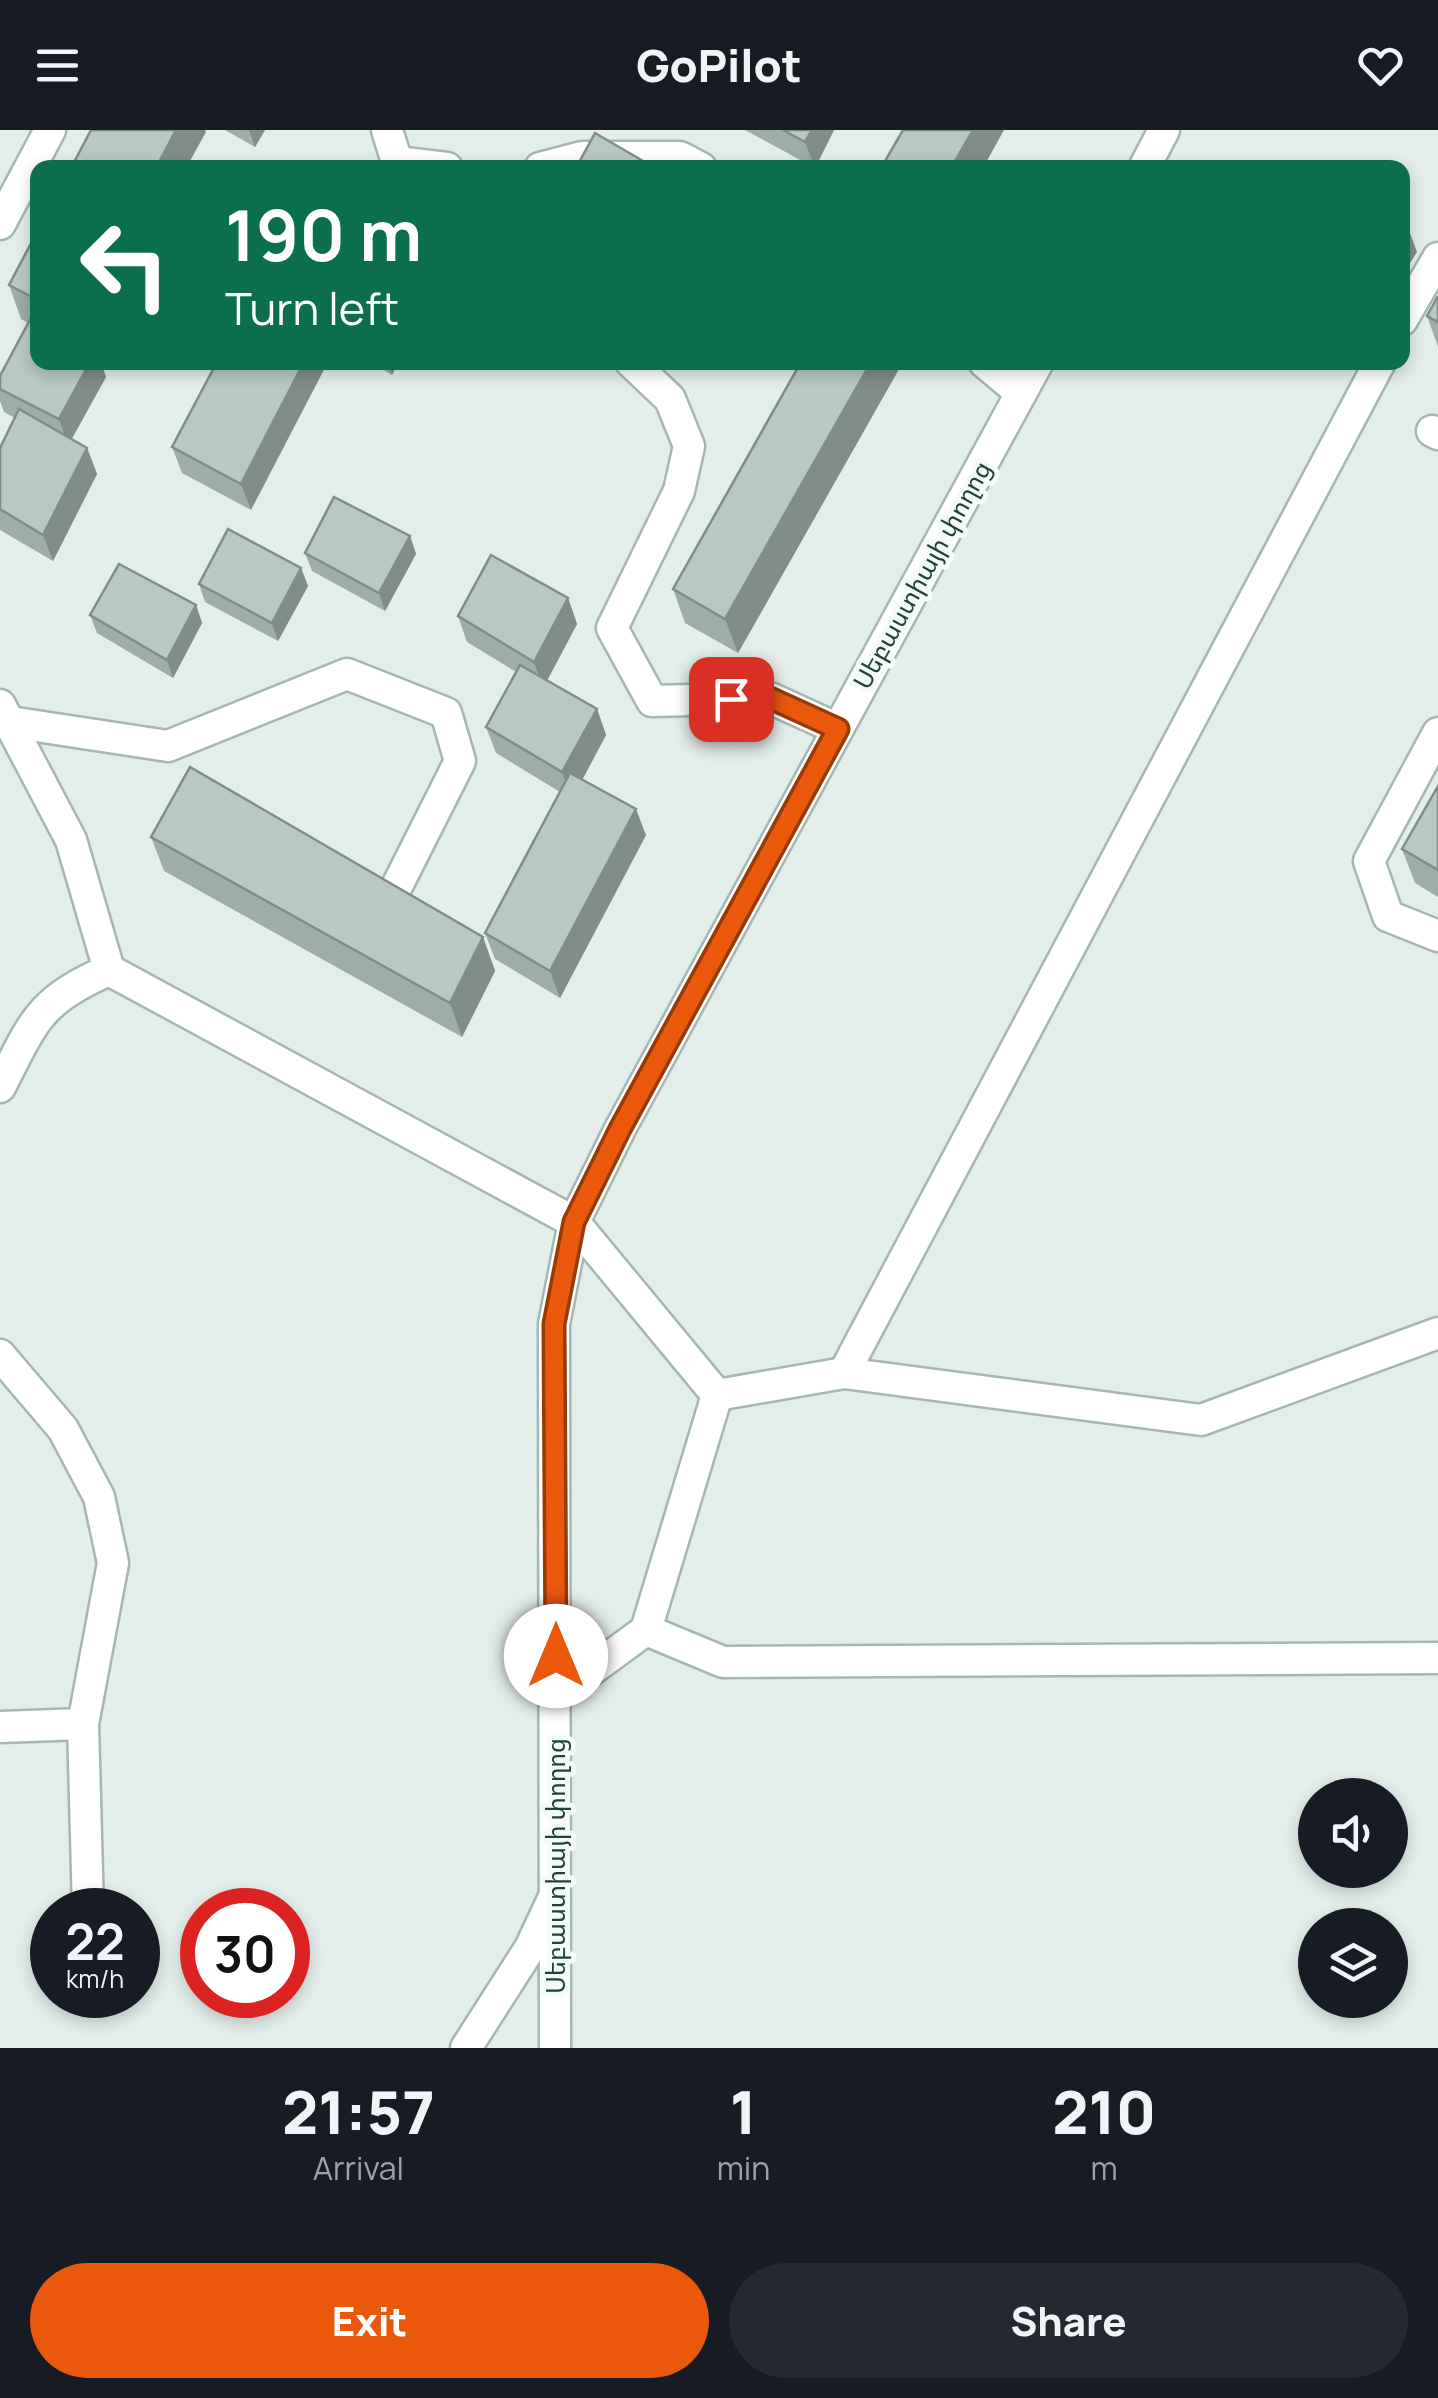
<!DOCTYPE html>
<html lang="en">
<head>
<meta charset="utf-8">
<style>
  body { margin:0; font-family:Manrope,"Noto Sans Armenian",sans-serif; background:#242831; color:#f1f3f6; height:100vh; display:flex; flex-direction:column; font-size:38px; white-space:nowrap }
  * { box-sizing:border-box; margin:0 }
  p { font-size:32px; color:#9ea1a6 }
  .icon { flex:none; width:55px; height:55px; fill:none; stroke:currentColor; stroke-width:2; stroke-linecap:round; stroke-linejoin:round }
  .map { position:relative; height:1918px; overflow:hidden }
  .side { display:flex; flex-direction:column; background:#171b24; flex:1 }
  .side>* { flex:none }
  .guide { position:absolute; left:30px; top:30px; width:1380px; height:210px; border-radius:20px; box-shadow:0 5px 15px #0003; background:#0b6e4f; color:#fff; overflow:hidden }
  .tools { position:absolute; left:1298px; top:1648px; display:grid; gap:20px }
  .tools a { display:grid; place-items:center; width:110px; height:110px; border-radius:50%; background:#171b24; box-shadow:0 5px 15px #0003; font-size:50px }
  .speed { position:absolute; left:30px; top:1758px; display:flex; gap:20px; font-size:50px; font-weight:700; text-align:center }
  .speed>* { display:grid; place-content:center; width:130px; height:130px; border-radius:50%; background:#171b24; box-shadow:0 5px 15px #0003; line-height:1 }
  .speed small { font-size:25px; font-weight:400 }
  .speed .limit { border:15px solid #d22; background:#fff; color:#111 }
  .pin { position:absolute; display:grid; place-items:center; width:85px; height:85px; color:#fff; margin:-42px; border-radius:20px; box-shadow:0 5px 15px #0006 }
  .me { position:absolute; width:110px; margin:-55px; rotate:0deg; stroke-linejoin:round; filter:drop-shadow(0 0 8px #0008) }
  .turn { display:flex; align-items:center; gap:35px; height:210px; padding:0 30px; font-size:45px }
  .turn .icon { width:130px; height:130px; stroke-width:2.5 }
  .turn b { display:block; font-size:70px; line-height:85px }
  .eta { display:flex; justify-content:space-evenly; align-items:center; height:170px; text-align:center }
  .eta b { font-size:60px; font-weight:800; line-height:70px }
  .action { display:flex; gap:20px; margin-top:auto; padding:20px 30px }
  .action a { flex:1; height:115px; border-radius:60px; background:#ea580c; color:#fff; font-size:40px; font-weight:800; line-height:115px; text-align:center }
  .action a+a { background:#242831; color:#f1f3f6 }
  header { display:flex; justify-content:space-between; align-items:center; height:130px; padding:0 30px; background:#171b24; font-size:45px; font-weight:800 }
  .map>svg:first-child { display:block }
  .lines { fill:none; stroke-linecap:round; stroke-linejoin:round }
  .minor-casing { stroke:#a5b7b2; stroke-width:35 }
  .minor { stroke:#fff; stroke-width:30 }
  .wall { fill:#9eada8 }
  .shaded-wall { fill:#818d88 }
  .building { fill:#b8c9c3; stroke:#818d88; stroke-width:2.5 }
  .route-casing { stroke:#983908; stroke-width:25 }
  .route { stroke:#ea580c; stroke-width:18 }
  .labels { text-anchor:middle; stroke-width:10; stroke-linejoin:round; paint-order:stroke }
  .street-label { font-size:25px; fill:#20423b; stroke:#f4faf7 }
</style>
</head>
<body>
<header><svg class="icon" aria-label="menu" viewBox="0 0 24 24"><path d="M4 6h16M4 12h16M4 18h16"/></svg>GoPilot<svg class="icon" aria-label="heart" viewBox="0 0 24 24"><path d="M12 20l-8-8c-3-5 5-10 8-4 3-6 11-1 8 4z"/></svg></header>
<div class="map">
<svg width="1438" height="1918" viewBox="0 0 1438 1918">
  <rect width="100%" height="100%" fill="#e3eeea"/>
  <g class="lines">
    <!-- minor casing -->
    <g class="minor-casing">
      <g id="minor">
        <polyline points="387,0 397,32 394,38"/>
        <polyline points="397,32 447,38"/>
        <polyline points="540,38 582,27 680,27 701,38"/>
        <polyline points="1144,38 1164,0"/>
        <polyline points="0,94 50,0"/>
        <polyline points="1402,190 1438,128"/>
        <polyline points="631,232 670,269 689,316 679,361 612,498 652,571 770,568 838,599"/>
        <polyline points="984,232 1021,263"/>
        <polyline points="1432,301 1438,304"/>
        <polyline points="0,575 71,710 109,840 574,1092 717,1265 844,1243 1201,1290 1438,1203"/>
        <polyline points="10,592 168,616 347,544 446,583 460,631 396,758"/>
        <polyline points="1438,603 1369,731 1388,786 1438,806"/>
        <path d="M0 957C34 891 38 871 109 840"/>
        <polyline points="0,1225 63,1299 99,1367 113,1433 83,1594 88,1780"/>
        <polyline points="844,1243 1380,232"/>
        <polyline points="646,1500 723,1532 1438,1528"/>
        <polyline points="556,1566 646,1500 717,1265"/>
        <polyline points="0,1597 83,1594"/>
        <polyline points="466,1918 530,1818 553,1769"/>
        <polyline points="555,1918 554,1194 574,1092 620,999 1038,232"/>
      </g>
    </g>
    <!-- minor -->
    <use href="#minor" class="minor"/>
  </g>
  <!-- wall -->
  <g class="wall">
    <polygon points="225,0 265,0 255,17"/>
    <polygon points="745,0 834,0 815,38"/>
    <polygon points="38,100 38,232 101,232 106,247 72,309 87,318 97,344 53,431 0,400 0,318 15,288 4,282 0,271 0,246 28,193 21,189 9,155"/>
    <polygon points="1438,166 1438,217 1427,186"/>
    <polygon points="217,232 251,380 182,343 172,317"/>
    <polygon points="370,232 398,232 392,245"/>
    <polygon points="801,232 903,232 738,523 685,493 673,459"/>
    <polygon points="410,406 416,424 385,481 312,441 305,423"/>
    <polygon points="301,438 308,456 278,511 205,472 199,454"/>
    <polygon points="568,468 577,494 547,551 597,579 606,605 582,650 646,705 560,868 495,829 485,803 560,662 496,623 486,597 516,542 467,512 458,486"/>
    <polygon points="196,475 202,493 173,548 97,503 90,485"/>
    <polygon points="1438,656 1438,767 1415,753 1402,719"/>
    <polygon points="151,707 483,807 495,841 462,907 164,741"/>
  </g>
  <!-- shaded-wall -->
  <g class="shaded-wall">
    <polygon points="176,0 205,0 206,2 186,38 156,38"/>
    <polygon points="249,0 265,0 255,17"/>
    <polygon points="812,0 834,0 815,38 805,12"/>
    <polygon points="973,0 1004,0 983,38 951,38"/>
    <polygon points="1407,95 1417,122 1402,146 1402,103"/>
    <polygon points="90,232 101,232 106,247 68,315 59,289"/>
    <polygon points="304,232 328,232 251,380 241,354"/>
    <polygon points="388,232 398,232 392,245"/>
    <polygon points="871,232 903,232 738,523 725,489"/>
    <polygon points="87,318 97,344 53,431 43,405"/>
    <polygon points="410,406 416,424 385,481 379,463"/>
    <polygon points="301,438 308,456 278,511 272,493"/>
    <polygon points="568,468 577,494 543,558 534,532"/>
    <polygon points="196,475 202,493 173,548 167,530"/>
    <polygon points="597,579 606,605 572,669 562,642"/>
    <polygon points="636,679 646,705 560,868 550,841"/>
    <polygon points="483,807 495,841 462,907 450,873"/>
  </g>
  <!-- building -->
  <g class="building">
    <polygon points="91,0 176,0 156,38 71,38"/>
    <polygon points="783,0 812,0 805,12"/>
    <polygon points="903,0 973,0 951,38 881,38"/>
    <polygon points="595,3 655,38 576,38"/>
    <polygon points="38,100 38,170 9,155"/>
    <polygon points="1438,166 1438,192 1427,186"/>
    <polygon points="32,186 38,189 38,232 90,232 59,289 0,259 0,246"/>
    <polygon points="217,232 304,232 241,354 172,317"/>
    <polygon points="801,232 871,232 725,489 673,459"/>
    <polygon points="19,279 87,318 43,405 0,379 0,318"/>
    <polygon points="334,367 410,406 379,463 305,423"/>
    <polygon points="228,399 301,438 272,493 199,454"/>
    <polygon points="491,425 568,468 534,532 458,486"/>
    <polygon points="119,434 196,475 167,530 90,485"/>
    <polygon points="520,535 597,579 562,642 486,597"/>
    <polygon points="190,637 483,807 450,873 151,707"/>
    <polygon points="570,643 636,679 550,841 485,803"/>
    <polygon points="1438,656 1438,740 1402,719"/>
  </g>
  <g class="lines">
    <!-- route casing -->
    <g class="route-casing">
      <polyline id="route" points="556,1526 554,1194 574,1092 620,999 838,599 770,568 731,569"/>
    </g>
    <!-- route -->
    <use href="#route" class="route"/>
  </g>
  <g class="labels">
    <!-- street labels -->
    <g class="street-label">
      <text transform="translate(922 445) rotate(-61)" y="9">Սեբաստիայի փողոց</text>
      <text transform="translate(556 1736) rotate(-90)" y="9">Սեբաստիայի փողոց</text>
    </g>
  </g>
</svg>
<div class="tools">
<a><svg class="icon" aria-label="sound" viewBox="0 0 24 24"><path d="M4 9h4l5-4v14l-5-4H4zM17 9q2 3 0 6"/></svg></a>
<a><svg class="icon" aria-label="layers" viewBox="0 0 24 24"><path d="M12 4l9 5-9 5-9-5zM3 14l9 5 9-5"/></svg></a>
</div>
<div class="speed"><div>22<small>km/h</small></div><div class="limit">30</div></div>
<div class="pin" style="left:731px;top:569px;background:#d93025"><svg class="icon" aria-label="arrive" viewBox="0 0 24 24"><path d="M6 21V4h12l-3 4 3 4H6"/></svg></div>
<svg class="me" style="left:556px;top:1526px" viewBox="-20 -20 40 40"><circle r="19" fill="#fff"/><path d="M0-13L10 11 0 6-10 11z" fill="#ea580c"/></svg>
<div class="guide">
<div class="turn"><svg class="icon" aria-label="left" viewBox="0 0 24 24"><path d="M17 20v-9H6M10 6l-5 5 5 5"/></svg><div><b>190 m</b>Turn left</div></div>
</div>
</div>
<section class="side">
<div class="eta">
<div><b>21:57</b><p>Arrival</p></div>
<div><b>1</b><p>min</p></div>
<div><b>210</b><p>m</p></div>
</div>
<div class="action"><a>Exit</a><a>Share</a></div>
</section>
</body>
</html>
